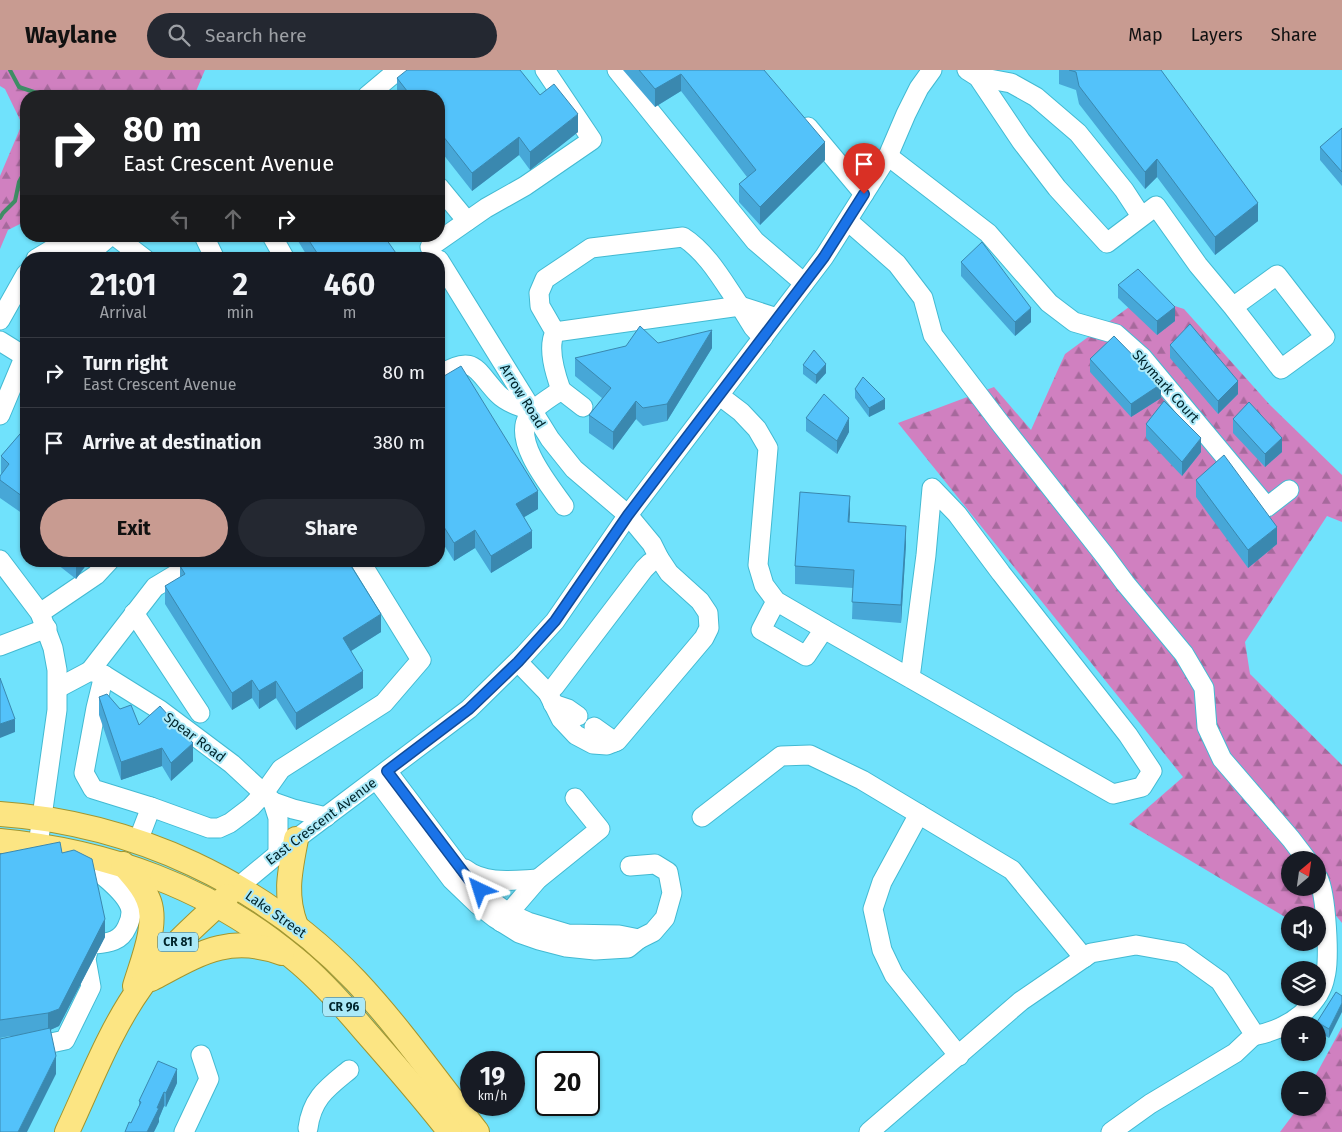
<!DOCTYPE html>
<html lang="en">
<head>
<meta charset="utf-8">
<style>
  body { margin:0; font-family:"Fira Sans",sans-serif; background:#242831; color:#f1f3f6; height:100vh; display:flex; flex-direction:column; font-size:19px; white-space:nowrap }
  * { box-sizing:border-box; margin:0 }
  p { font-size:16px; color:#9ea1a6 }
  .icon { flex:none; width:28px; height:28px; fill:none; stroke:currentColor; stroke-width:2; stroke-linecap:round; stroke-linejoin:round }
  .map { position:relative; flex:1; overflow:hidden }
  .side { position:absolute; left:20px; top:182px; width:425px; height:315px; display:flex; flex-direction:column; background:#171b24; border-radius:20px; box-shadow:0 1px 4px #0004 }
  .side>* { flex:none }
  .top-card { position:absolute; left:20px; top:20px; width:425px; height:152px; border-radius:20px; box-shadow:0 1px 4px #0004; background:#202124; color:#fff; overflow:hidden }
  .needle { width:32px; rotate:29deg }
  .controls { position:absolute; left:1281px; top:781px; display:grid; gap:10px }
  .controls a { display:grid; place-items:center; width:45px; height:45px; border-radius:50%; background:#171b24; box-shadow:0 1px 4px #0004; font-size:25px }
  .speed { position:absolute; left:460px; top:981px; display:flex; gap:10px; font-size:25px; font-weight:700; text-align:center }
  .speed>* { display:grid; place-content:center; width:65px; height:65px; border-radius:50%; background:#171b24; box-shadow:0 1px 4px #0004; line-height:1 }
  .speed small { font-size:12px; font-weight:400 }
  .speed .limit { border:2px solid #111; border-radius:8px; background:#fff; color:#111 }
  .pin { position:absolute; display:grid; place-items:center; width:42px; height:42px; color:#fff; margin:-51px -21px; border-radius:50% 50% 50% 0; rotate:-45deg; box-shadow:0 0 5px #0007 }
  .pin .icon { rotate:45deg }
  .me { position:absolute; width:55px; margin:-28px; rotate:319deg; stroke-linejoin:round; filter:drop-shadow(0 0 4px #0008) }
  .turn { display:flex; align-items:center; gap:18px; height:105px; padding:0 20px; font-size:22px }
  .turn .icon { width:65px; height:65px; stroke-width:2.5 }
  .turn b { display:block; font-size:35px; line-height:42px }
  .lanes { display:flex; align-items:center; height:48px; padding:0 20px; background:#0003; justify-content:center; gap:25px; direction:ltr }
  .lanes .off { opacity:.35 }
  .eta { display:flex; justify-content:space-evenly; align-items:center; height:85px; text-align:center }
  .eta b { font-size:30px; font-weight:700; line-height:35px }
  .primary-button { display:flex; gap:10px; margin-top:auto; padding:10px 20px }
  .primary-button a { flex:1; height:58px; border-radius:30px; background:#c89b91; color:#111; font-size:20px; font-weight:700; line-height:58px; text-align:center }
  .primary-button a+a { background:#242831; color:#f1f3f6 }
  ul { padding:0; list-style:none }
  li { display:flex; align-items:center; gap:15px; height:70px; padding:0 20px; border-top:1px solid #363941 }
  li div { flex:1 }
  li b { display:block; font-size:19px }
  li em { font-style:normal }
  header { display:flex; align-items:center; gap:30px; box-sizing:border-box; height:70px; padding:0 25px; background:#c89b91; color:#111 }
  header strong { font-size:24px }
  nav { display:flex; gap:28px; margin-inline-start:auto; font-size:18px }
  .search { width:350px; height:45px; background:#242831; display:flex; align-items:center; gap:12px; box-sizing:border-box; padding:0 18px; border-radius:28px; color:#9ea1a6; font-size:19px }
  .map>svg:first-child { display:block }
  .forest { fill:url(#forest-firs); fill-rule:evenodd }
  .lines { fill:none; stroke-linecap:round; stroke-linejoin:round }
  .stream { stroke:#3e8d65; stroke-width:4 }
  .minor-casing { stroke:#43bad2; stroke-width:21 }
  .major-casing { stroke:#a2962f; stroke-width:26 }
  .minor { stroke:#fff; stroke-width:19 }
  .major { stroke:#fce583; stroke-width:24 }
  .wall { fill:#47a7d7 }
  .shaded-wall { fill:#3a88af }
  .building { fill:#53c2fa; stroke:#3a88af }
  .route-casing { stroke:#114b97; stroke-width:12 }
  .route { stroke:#1a73e8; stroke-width:9 }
  .labels { text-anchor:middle; stroke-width:4; stroke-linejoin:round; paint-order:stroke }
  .shield { fill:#abe9f8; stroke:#336069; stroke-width:1 }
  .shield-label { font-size:12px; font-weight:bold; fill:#00252c }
  .street-label { font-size:14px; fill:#00252c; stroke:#abe9f8 }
</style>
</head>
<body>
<header>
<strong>Waylane</strong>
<div class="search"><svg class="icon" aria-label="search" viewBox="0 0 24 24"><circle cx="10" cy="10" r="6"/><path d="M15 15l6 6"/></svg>Search here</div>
<nav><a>Map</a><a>Layers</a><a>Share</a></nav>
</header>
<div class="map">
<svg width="1342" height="1062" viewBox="0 0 1342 1062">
  <defs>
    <pattern id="forest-firs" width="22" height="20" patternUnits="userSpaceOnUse" patternTransform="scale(1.25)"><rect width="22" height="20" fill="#d080c0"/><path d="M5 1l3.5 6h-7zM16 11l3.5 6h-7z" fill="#a6699c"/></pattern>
  </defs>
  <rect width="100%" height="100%" fill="#70e2fc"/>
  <!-- forest -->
  <g class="forest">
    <polygon points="0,0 205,0 194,26 26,26 26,151 8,160 0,179 0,106 22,54 5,19 0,16"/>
    <path d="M1144 226 1184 239 1270 335 1342 405V452L1327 446 1245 572 1250 604 1342 695V853L1328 836 1312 845H1290V850L1129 754 1183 707 898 353 994 317 1031 360 1065 284ZM1290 790H1318V818H1290Z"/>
    <polygon points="1342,957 1342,1062 1280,1062 1298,1038 1318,1038 1318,1010 1313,1010"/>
  </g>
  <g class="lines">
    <!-- stream -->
    <g class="stream">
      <polyline points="10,0 19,17 46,26"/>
      <polyline points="0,148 3,143 15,131 19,112 26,99"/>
    </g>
    <!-- minor casing -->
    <g class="minor-casing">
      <g id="minor">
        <polyline points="617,0 755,171 804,213"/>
        <polyline points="967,0 978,7 1021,71 1057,118 1107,173 1156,136 1198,195 1233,237 1277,205 1325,267 1281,299 1233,237"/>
        <polyline points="978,7 1011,13 1036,27 1078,63 1124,120 1141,146"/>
        <polyline points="367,26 398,0"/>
        <polyline points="808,57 864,124"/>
        <polyline points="888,86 988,163 1049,233 1074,252 1116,264 1142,287 1267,437 1289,420"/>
        <polyline points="439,117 467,151"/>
        <polyline points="848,151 897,194 923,228 933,265 1000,353 1105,486 1125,513 1184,584 1204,618 1207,657 1222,689 1291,769 1307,790"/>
        <polyline points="115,166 145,189"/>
        <polyline points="204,166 215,189"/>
        <polyline points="272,166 285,189"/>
        <polyline points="430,177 486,138 525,116 592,70 545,0"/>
        <polyline points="36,189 51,180 90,180 97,177 110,166"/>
        <polyline points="439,190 550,369 574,399 628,445 652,474 659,488 669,503 700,531 708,543 709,558 704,568 617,671 607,675 593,674 576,665 561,649 548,623 518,592"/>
        <polyline points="0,250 26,204"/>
        <path d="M555 262 540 236 539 223 545 209 591 178 683 167C708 183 724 213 740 236L555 262C547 278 555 303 561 320 550 328 535 336 528 347 513 372 550 416 564 436"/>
        <polyline points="763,268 753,257 740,236 777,248"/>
        <polyline points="0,271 24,286"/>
        <path d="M439 305C475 283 475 300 498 324 507 333 521 337 533 341"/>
        <polyline points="561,320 583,337"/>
        <polyline points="720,326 741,342 757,359 768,378 758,495 764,515 776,531 761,560 806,586 824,559 776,531"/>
        <polyline points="0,345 26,283"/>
        <polyline points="0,490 40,543 53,578 57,600 57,640 38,775"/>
        <polyline points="40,543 96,505 109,491"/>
        <polyline points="134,543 200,643"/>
        <polyline points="824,559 1113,724 1142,717 1152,701 1128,665 1001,503 957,444 932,418 926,485 910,608"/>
        <polyline points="0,576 47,558"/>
        <polyline points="90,601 155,517 180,502 188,491"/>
        <polyline points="104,605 96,638 84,703 93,719 151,737 209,758 219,758 230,753 251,737 264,723 281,699 384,633 421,590 360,491"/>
        <polyline points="58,618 90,601 104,605 160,640 232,694 273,732 293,739 326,747"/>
        <polyline points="548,623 555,616 644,499 650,493 659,488"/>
        <polyline points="553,634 568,639 578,646"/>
        <polyline points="594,657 615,672"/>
        <polyline points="376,709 452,810 477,834 495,848 519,863 539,870 566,877 595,880 628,878 639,869 619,865 568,864 528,852 508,843 489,829 470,811 387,701"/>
        <polyline points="273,732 278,748 278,784"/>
        <polyline points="919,744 882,812 873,839 882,880 894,905 959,986"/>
        <polyline points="702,747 781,686 810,685 862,710 1012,800 1084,888"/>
        <polyline points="138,771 151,737"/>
        <polyline points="630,796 655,794 668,802 672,823 665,848 653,862 639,869"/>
        <path d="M465 799C485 815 515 810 538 809"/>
        <path d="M1318 808C1326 823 1330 889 1325 907 1324 913 1321 920 1318 925"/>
        <polyline points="238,817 296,769 469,639 525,584 555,551 628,445 824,187 888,86 906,44 919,18 932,0"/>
        <polyline points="501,852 538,809 600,759 575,728"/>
        <path d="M1253 966C1279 961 1301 950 1316 928"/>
        <path d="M0 984 65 970 91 917 86 889 90 872 95 874C109 873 121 871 127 857 129 853 131 847 131 842 130 822 90 796 75 784"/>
        <path d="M308 1058C312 1028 327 1018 349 1000"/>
        <polyline points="184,1062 209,1009 201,985"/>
        <polyline points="869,1062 1021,931 1091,883 1136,875 1181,883 1220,911 1251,959 1253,966 1235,983 1150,1034 1111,1062"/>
      </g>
    </g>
    <!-- major casing -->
    <g class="major-casing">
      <g id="major">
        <path d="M0 744C134 753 263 813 356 911 400 958 437 1011 477 1062"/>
        <path d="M296 769C290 801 284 825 296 856"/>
        <path d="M0 771C107 781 211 818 294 888 320 909 343 935 365 961 394 994 423 1027 450 1062"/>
        <path d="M123 794C132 805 143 815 148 829 159 853 142 892 135 916"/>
        <path d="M151 909C197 885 228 863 282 883"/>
        <path d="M67 1062C90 1013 110 959 142 915 165 881 197 854 227 826"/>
      </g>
    </g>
    <!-- minor -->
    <use href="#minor" class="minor"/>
    <!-- major -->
    <use href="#major" class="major"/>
  </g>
  <!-- wall -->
  <g class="wall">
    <polygon points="623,0 764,0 825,90 760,155 739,132 739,114 747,107 681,21 655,37"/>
    <polygon points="1059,0 1161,0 1258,151 1215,185 1157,107 1145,119 1079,34 1076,20 1059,14"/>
    <polygon points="397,8 540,25 578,62 530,100 519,85 472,121 439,79 439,26 397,26"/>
    <polygon points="1342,59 1342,116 1320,90 1320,77"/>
    <polygon points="295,166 384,166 398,189 309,189"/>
    <polygon points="961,192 1031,252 1015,266 961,206"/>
    <polygon points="1118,215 1175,251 1157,265 1118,228"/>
    <polygon points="658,273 712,278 667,351 643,356 636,349 613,380 589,363 589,345 602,328 575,306 575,288"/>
    <polygon points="1170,275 1238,324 1218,344 1170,288"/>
    <polygon points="1090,289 1161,328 1131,347 1090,302"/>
    <polygon points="803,295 826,303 816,314 803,304"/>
    <polygon points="439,309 538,439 524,447 532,478 491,503 475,478 454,491 439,467"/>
    <polygon points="855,319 885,339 869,347 855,328"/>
    <polygon points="806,348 849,362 837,384 806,361"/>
    <polygon points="1233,349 1282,382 1265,397 1233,363"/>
    <polygon points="1146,354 1201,382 1182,406 1146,368"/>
    <polygon points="26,357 26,446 0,428 0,410 1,404 1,386"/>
    <polygon points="1196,410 1277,474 1248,498 1196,427"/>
    <polygon points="850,443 849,452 906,474 901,553 852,549 853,518 795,514 795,496"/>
    <polygon points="53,491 89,491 76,509"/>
    <polygon points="180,496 381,562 351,581 363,618 296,660 276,628 259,639 252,628 232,640 165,534 165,516 180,508"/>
    <polygon points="99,627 120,639 139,655 193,691 171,711 162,696 121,710 99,645"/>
    <polygon points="62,783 105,867 59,956 50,960 56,1004 10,966 0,968 0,784"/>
    <polygon points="1336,922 1329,968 1318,962 1317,952"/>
    <polygon points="177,1013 166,1037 164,1036 159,1048 159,1052 131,1053 139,1036 139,1031"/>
  </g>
  <!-- shaded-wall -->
  <g class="shaded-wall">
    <polygon points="681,4 681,21 655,37 655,19"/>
    <polygon points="578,44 578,62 530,100 530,82"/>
    <polygon points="519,67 519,85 472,121 472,103"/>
    <polygon points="825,72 825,90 760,155 760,137"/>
    <polygon points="1157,89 1157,107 1145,119 1145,102"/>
    <polygon points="1258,133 1258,151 1215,185 1215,167"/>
    <polygon points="1175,237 1175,251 1157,265 1157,251"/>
    <polygon points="1031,238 1031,252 1015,266 1015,252"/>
    <polygon points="712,260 712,278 667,351 667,334"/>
    <polygon points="826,294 826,303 816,314 816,305"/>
    <polygon points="1238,311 1238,324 1218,344 1218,331"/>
    <polygon points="1161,314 1161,328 1131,347 1131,334"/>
    <polygon points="885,329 885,339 869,347 869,338"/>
    <polygon points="636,331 636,349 613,380 613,362"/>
    <polygon points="849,348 849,362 837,384 837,371"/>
    <polygon points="1201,368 1201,382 1182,406 1182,392"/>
    <polygon points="1282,368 1282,382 1265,397 1265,384"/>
    <polygon points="538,421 538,439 516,452 516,434"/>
    <polygon points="850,426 850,443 848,470 848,452"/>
    <polygon points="906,456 906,474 901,553 901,535"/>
    <polygon points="1277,457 1277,474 1248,498 1248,480"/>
    <polygon points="475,460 475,478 454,491 454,473"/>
    <polygon points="532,461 532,478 491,503 491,486"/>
    <polygon points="76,491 89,491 76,509"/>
    <polygon points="381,544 381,562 343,586 343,568"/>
    <polygon points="363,601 363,618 296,660 296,643"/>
    <polygon points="252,610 252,628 232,640 232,623"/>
    <polygon points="276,611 276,628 259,639 259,621"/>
    <polygon points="15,649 15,662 0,668 0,654"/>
    <polygon points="193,673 193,691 171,711 171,693"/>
    <polygon points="162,678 162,696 121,710 121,692"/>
    <polygon points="105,849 105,867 59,956 48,961 48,943"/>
    <polygon points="1342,933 1342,942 1329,968 1329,959"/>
    <polygon points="56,986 56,1004 27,1062 18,1062"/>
    <polygon points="177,999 177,1013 166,1037 166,1023"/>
    <polygon points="164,1022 164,1036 159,1048 159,1052 154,1062 147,1062"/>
  </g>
  <!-- building -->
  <g class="building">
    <polygon points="407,0 520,0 540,25 554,14 578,44 530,82 519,67 472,103 439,61 439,26 411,26 397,8"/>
    <polygon points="639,0 764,0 825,72 760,137 739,114 756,100 681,4 655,19"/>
    <polygon points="1069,0 1161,0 1258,133 1215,167 1157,89 1145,102 1079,16 1076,2"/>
    <polygon points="1342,58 1342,102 1320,77"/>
    <polygon points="306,166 384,166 398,186 394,189 321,189"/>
    <polygon points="982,172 1031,238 1015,252 961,192"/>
    <polygon points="1138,199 1175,237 1157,251 1118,215"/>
    <polygon points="1190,254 1238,311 1218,331 1170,275"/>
    <polygon points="640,256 658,273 712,260 667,334 643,338 636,331 613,362 589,345 611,318 575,288 626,276"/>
    <polygon points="1114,266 1161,314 1131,334 1090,289"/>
    <polygon points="814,280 826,294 816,305 803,295"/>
    <polygon points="461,296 538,421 516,434 532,461 491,486 475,460 454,473 439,449 439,309"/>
    <polygon points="863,307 885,329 869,338 855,319"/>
    <polygon points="824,324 849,348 837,371 806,348"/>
    <polygon points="1164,331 1201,368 1182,392 1146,354"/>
    <polygon points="1249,332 1282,368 1265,384 1233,349"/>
    <polygon points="26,357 26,429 0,410 0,406 9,394 1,386"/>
    <polygon points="1224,385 1277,457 1248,480 1196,410"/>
    <polygon points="800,422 850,426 848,452 906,456 901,535 852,532 854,500 795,496"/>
    <polygon points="187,491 348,491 381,544 343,568 363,601 296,643 276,611 259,621 252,610 232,623 165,516 185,504 180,496"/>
    <polygon points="0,608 15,649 0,654"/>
    <polygon points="107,624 120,639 131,635 139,655 160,636 193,673 171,693 162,678 121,692 99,627"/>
    <polygon points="60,772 62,783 74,780 92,789 105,849 59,939 48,943 0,950 0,784"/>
    <polygon points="1336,922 1342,926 1342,933 1329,959 1317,952"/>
    <polygon points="50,958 56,986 18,1062 0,1062 0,969"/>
    <polygon points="158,991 177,999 166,1023 164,1022 157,1038 159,1038 147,1062 125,1062 129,1052 131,1053 141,1032 139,1031"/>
  </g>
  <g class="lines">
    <!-- route casing -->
    <g class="route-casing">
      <polyline id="route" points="480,820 470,811 387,701 469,639 518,592 555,551 628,445 824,187 864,124"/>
    </g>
    <!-- route -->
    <use href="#route" class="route"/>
  </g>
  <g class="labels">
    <!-- shield labels -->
    <g class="shield">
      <rect x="158" y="862.5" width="40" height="19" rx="4"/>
      <rect x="323" y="927.5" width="42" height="19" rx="4"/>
    </g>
    <g class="shield-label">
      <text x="178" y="876">CR 81</text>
      <text x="344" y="941">CR 96</text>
    </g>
    <!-- street labels -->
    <g class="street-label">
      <text transform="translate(1166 316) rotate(48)" y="5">Skymark Court</text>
      <text transform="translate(523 326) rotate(58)" y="5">Arrow Road</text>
      <text transform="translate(195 667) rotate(37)" y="5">Spear Road</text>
      <text transform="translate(321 751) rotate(-37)" y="5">East Crescent Avenue</text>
      <text transform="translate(276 844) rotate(35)" y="5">Lake Street</text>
    </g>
  </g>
</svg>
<div class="controls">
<a><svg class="needle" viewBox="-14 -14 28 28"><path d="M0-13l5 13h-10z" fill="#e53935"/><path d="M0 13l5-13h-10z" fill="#9ea1a6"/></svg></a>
<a><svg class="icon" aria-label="sound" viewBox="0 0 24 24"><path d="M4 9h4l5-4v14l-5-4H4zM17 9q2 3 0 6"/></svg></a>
<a><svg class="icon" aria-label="layers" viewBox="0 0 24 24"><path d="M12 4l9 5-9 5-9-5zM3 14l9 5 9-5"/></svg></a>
<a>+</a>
<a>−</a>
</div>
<div class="speed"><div>19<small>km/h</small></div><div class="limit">20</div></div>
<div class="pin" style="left:864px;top:124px;background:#d93025"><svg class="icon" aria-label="arrive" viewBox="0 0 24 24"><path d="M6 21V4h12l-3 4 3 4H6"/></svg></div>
<svg class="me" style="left:480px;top:820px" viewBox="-20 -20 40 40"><path d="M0-17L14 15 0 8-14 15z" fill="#1a73e8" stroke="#fff" stroke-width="4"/></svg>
<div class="top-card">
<div class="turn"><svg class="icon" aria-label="right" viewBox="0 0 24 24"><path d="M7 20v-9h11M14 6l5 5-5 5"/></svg><div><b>80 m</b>East Crescent Avenue</div></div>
<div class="lanes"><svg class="icon off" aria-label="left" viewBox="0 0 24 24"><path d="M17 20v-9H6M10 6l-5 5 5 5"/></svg><svg class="icon off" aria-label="ahead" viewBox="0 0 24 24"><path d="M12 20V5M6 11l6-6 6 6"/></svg><svg class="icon" aria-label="right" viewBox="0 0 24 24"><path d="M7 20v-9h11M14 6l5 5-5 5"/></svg></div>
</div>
<section class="side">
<div class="eta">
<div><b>21:01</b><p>Arrival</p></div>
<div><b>2</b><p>min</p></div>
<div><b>460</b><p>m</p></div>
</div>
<ul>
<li><svg class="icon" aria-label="right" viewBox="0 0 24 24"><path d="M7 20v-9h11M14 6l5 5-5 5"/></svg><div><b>Turn right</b><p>East Crescent Avenue</p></div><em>80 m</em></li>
<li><svg class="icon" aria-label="arrive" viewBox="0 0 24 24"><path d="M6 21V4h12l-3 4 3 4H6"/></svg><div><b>Arrive at destination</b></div><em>380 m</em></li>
</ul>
<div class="primary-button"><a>Exit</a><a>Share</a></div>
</section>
</div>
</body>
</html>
